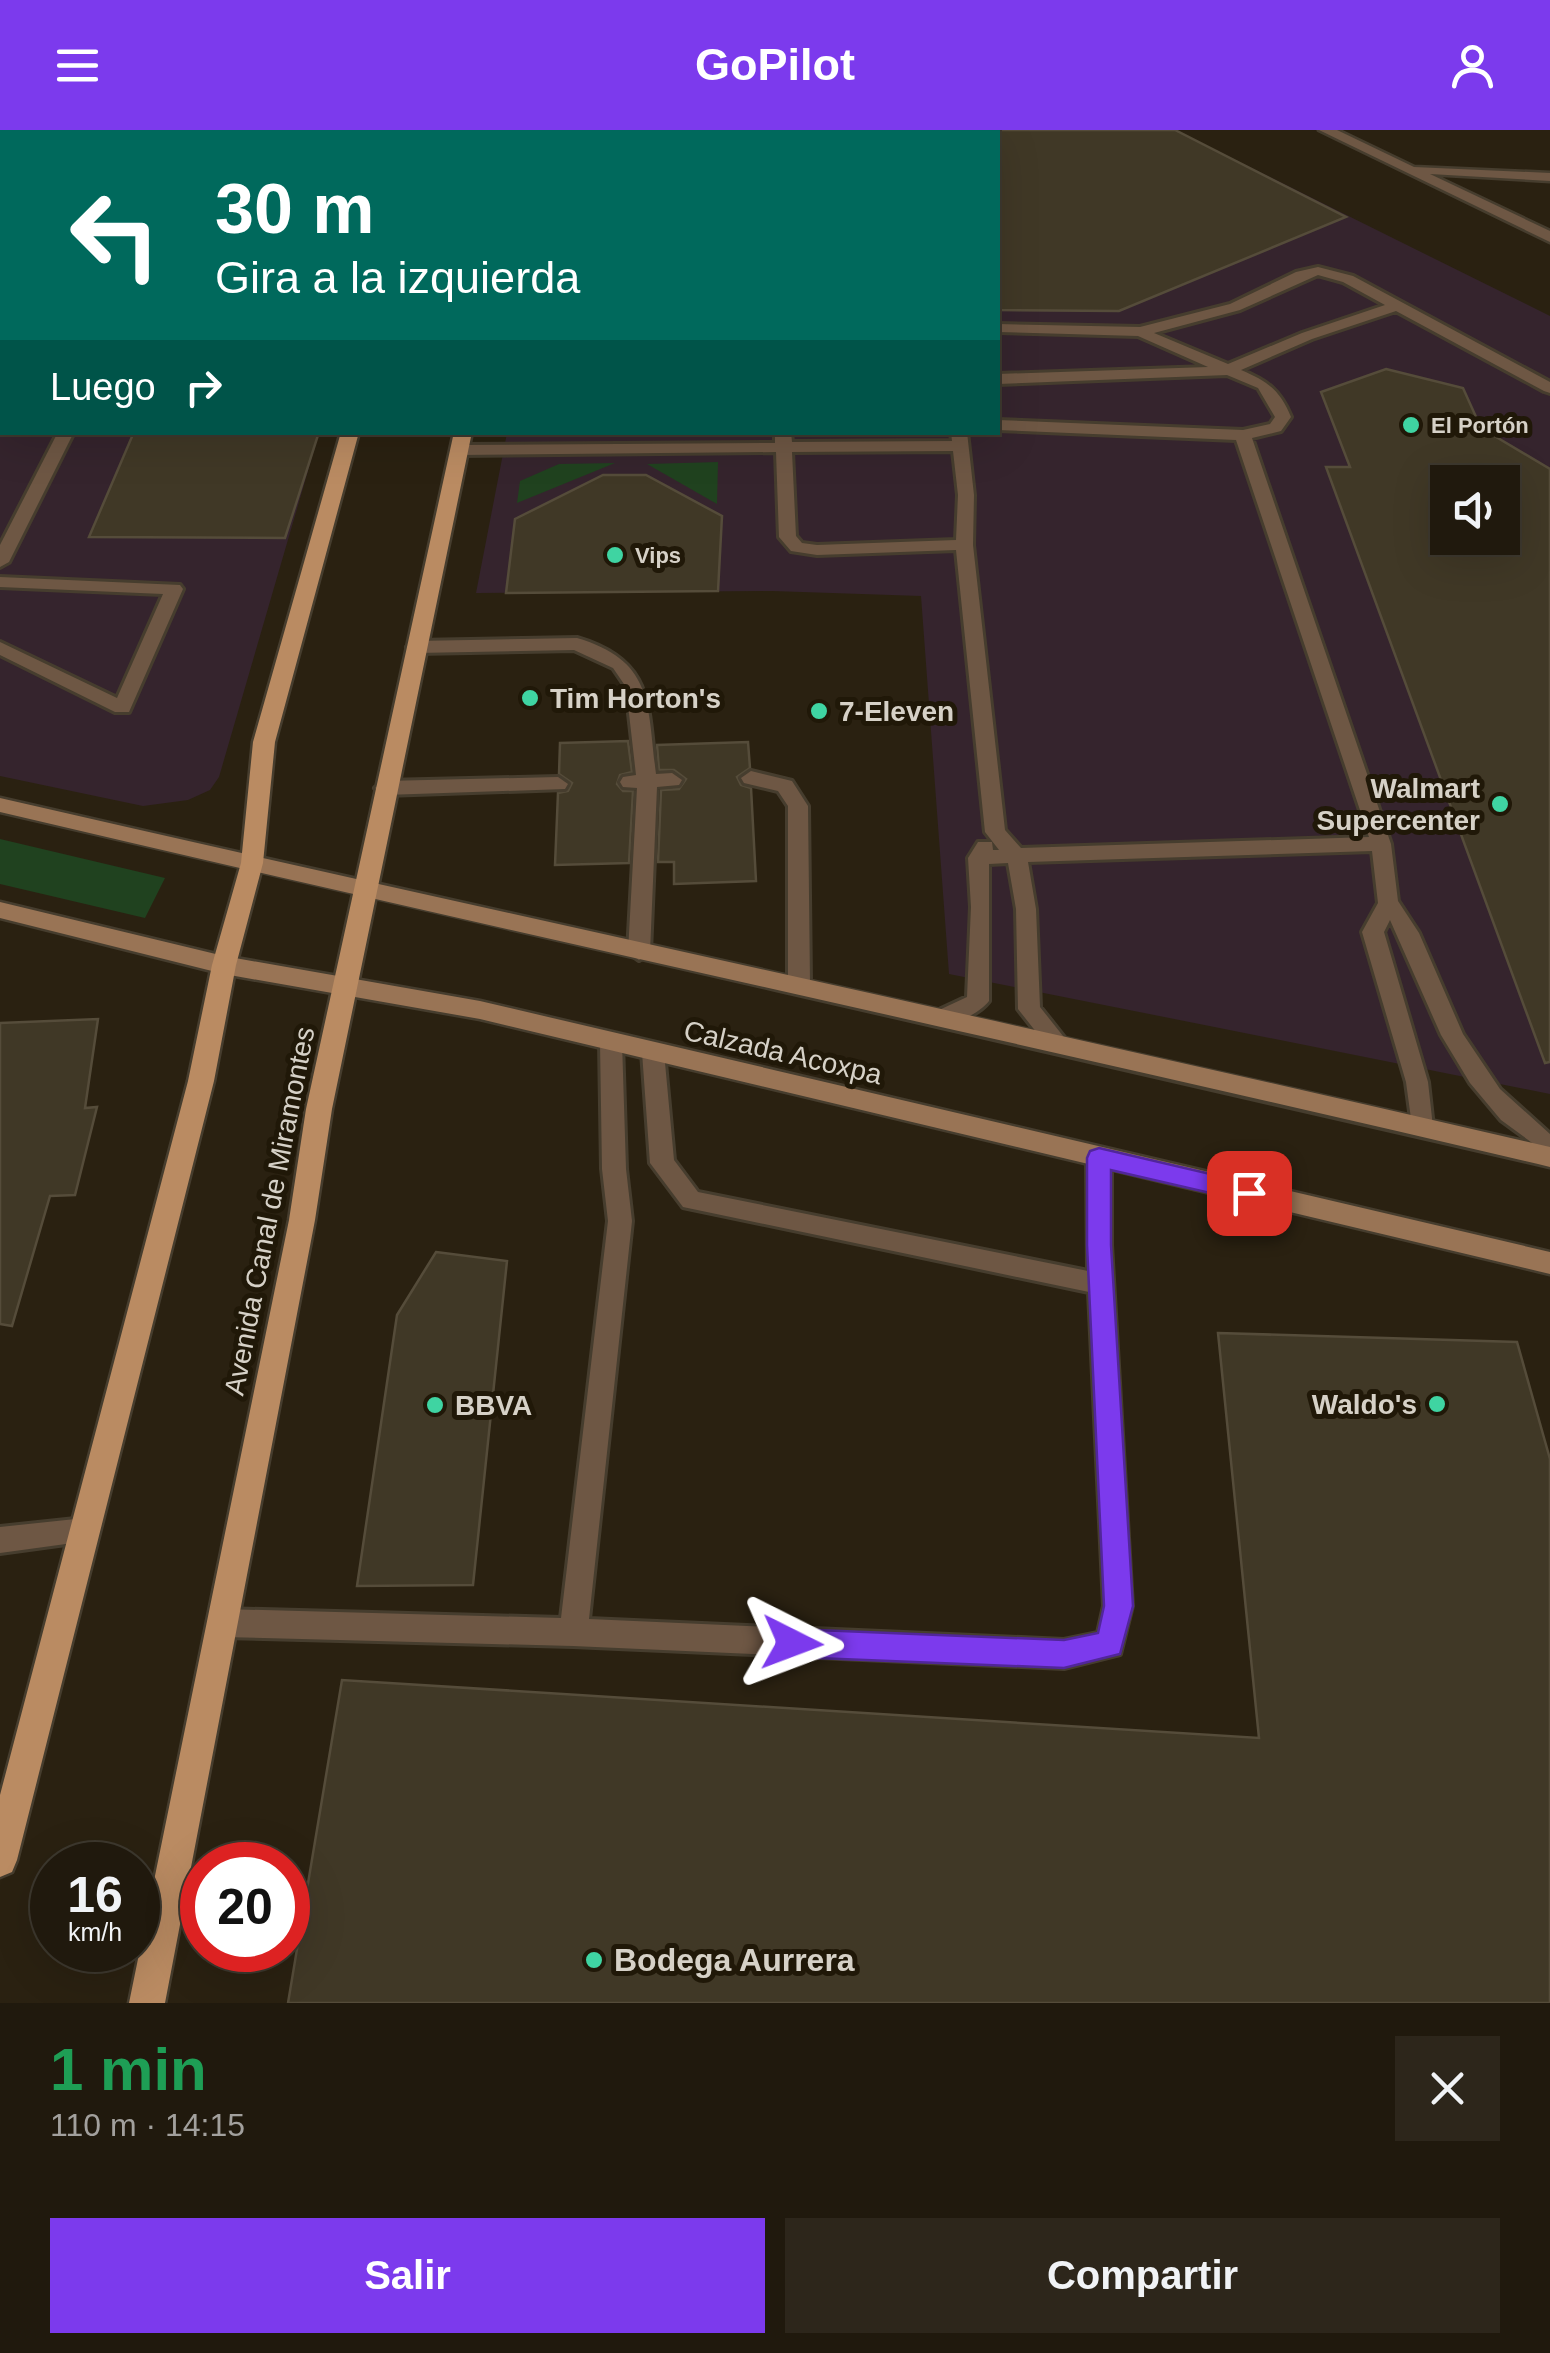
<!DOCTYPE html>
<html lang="es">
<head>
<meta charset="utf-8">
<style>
  body { margin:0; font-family:Arial,sans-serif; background:#2d261b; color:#f1f3f6; height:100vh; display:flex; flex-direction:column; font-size:38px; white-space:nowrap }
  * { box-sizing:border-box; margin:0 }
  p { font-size:32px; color:#a2a09d }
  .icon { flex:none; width:55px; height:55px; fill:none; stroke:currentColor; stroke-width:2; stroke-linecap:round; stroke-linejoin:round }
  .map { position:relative; height:1873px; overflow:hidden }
  .panel { display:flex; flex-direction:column; background:#20190d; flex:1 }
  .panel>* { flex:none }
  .top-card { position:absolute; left:0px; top:0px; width:1000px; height:305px; box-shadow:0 10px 40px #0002,0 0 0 2px #3d382e; background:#00695c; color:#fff; overflow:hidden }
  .fabs { position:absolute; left:1430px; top:335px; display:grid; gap:20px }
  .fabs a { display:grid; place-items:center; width:90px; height:90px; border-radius:0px; background:#20190d; box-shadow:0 10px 40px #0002,0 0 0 2px #3d382e; font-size:50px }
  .speed { position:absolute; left:30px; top:1712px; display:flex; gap:20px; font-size:50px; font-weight:700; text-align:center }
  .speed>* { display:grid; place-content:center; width:130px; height:130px; border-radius:50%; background:#20190d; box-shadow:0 10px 40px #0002,0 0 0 2px #3d382e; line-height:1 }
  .speed small { font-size:25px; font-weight:400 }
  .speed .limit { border:15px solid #d22; background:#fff; color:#111 }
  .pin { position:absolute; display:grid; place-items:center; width:85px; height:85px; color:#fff; margin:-42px; border-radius:20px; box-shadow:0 5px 15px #0006 }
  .me { position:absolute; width:110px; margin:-55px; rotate:93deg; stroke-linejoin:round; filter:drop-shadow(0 0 8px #0008) }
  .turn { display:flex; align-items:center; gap:35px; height:210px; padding:0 50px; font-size:45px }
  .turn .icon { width:130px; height:130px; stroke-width:2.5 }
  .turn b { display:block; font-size:70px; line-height:85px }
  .then { display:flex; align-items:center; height:95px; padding:0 50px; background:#0003; gap:20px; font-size:38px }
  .round { display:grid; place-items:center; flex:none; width:105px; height:105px; border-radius:0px; background:#2d261b }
  .head { display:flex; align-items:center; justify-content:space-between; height:170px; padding:0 50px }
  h1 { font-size:60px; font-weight:800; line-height:75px; color:#1e9e55 }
  .button { display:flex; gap:20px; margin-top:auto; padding:20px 50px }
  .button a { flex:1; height:115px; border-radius:0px; background:#7c3aed; color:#fff; font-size:40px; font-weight:800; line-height:115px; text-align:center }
  .button a+a { background:#2d261b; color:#f1f3f6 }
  header { display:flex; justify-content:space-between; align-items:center; height:130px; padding:0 50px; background:#7c3aed; color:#fff; font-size:45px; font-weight:800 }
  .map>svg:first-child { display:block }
  .commercial { fill:#35242d; fill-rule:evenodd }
  .green { fill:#20421f }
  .building { fill:#403826; stroke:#554c3a; stroke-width:2.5; fill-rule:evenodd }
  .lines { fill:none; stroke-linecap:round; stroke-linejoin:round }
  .lane-casing { stroke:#463d2e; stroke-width:6 }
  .street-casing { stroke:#463d2e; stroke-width:5 }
  .secondary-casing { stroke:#463d2e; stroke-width:5 }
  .primary-casing { stroke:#463d2e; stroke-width:5 }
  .lane { fill:#6e5744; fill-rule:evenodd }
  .street { fill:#6e5744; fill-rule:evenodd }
  .secondary { fill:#997455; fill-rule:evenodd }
  .primary { fill:#ba8b62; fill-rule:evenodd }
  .route { fill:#7c3aed; stroke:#51269a; stroke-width:2.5 }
  .poi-dot { fill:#3fd4a2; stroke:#201808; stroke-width:4 }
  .labels { text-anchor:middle; stroke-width:10; stroke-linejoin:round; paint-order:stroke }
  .far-poi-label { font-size:22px; font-weight:bold; fill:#d6d1c7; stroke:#201808; text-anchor:start }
  .poi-label { font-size:28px; font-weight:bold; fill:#d6d1c7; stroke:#201808; text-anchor:start }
  .street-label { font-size:28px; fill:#d6d1c7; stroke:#201808 }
  .near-poi-label { font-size:32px; font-weight:bold; fill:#d6d1c7; stroke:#201808; text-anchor:start }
</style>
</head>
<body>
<header><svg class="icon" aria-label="menu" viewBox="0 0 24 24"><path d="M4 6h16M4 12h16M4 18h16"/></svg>GoPilot<svg class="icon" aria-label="person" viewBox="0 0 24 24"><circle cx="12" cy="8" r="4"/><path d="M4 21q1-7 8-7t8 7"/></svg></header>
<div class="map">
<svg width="1550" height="1873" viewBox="0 0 1550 1873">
  <rect width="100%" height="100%" fill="#2a2111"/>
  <!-- commercial -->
  <g class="commercial">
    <polygon points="0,0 175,0 2,2 2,302 319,303 219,647 210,660 188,670 143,676 0,646"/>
    <path d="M577 0H1175L1550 186V964L949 844 921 466 772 461 476 463 507 303 998 302V2ZM1448 352H1502V408H1448Z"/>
  </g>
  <!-- green -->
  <g class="green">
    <polygon points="718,332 717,374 647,334"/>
    <polygon points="615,333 517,373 520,351 559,334"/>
    <polygon points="0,709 165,748 145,788 0,754"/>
  </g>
  <!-- building -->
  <g class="building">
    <polygon points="998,0 1175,0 1346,87 1119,181 998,180"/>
    <path d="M1386 239 1463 258 1481 298 1550 339V932L1545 933 1326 337H1350L1321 262ZM1448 352H1502V408H1448Z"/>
    <polygon points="134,302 319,302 285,408 89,407"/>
    <polygon points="603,345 646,345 722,386 718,461 506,463 515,389"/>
    <polygon points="628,611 632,642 620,645 617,654 623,661 633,661 629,733 555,735 558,663 568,661 572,653 559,644 560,613"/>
    <polygon points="748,612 750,638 737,647 741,655 751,658 756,751 674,754 674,732 658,732 661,660 679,659 686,649 674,640 659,640 657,615"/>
    <polygon points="98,889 85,978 97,977 75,1065 50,1066 12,1196 0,1194 0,893"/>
    <polygon points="436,1122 507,1131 473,1455 357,1456 397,1185"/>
    <polygon points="1218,1203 1517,1212 1550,1329 1550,1873 288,1873 342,1550 1259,1608"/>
  </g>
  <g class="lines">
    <!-- lane casing -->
    <g class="lane-casing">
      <g id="lane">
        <rect x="630" y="0" width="12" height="2"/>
        <rect x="712" y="0" width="12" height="2"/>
        <path d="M1318 137 1353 146 1550 252V263L1544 261 1396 181 1312 209 1241 240C1267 251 1280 260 1291 287L1281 301 1252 308 1391 714 1398 771 1419 803 1463 904 1500 959 1550 1004V1026L1501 990 1470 953 1441 905 1390 790 1384 802 1428 952 1433 997 1429 1003H1413L1406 952 1362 802 1378 773 1372 721 1028 732 1036 779 1040 877 1067 911 1056 919 1048 917 1018 879 1016 779 1008 733 989 734V871C980 883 953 897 937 893L934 887 937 881 967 867 971 777 968 728 978 712H992L993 720H999L985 702 956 420 817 425 791 421 779 407 776 322 459 325 451 320 459 315 775 313V302H791L792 312 952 311 951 302H967L974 365 973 415 1005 700 1021 718 1369 707 1236 310 998 300V290L1243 300 1270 294 1275 287 1258 258 1227 245 998 254V244L1208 237 1138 206 998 202V194L1140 197 1230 174 1296 142ZM1318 145 1343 152 1385 175 1302 203 1228 234 1154 203 1240 180ZM953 321 958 365 956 410 817 415 802 413 796 406 792 322Z"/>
        <polygon points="58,302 74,302 9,432 0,437 0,415"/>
        <polygon points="0,447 180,455 183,459 129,582 115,582 0,525 0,512 117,568 163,464 0,457"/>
        <path d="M577 508C655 531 647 576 656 644L672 643 682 650 679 655 657 657 650 822 639 830 628 822 637 658 623 657 620 652 623 647 636 645 626 557 613 538 574 520 416 523 407 517 416 511Z"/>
        <polygon points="751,641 792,651 808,676 810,854 799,862 788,854 788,676 778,661 744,653 741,648"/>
        <polygon points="558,647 568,654 565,659 385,665 375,658 385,651"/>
        <polygon points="611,904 622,912 626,1039 632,1091 589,1489 1064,1510 1098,1503 1104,1476 1089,1162 683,1077 650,1033 642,922 653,913 664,922 674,1030 698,1062 1088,1141 1087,1027 1091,1020 1107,1020 1111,1027 1111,1115 1132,1476 1120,1524 1064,1538 573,1516 223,1507 213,1503 209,1493 213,1483 223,1479 561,1488 608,1091 602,1039 600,912"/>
        <polygon points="85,1388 95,1392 99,1401 95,1410 0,1423 0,1397"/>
      </g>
    </g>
    <!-- street casing -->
    <g class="street-casing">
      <polygon id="street" points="1319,0 1337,0 1414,37 1550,43 1550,51 1430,44 1550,101 1550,112"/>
    </g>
    <!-- secondary casing -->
    <g class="secondary-casing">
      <g id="secondary">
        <path d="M0 668C516 787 1034 897 1550 1017V1037C1034 915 516 804 0 682Z"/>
        <polygon points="0,772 224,826 480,871 1550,1122 1550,1144 480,889 224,844 0,788"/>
      </g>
    </g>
    <!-- primary casing -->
    <g class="primary-casing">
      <g id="primary">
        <rect x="426" y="0" width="14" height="2"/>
        <rect x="522" y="0" width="14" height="2"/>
        <polygon points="341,302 359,302 275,612 263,733 236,835 214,951 17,1730 12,1742 0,1747 0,1665 188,951 212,835 241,733 253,612"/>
        <polygon points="454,302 472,302 332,979 315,1090 165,1873 129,1873 289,1090 306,979"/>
      </g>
    </g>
    <!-- lane -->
    <use href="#lane" class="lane"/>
    <!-- street -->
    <use href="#street" class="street"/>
    <!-- secondary -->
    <use href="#secondary" class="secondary"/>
    <!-- primary -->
    <use href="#primary" class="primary"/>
  </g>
  <!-- route -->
  <polygon class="route" points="1099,1018 1249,1053 1258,1056 1261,1063 1258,1070 1249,1072 1111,1040 1111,1115 1133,1476 1120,1524 1064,1538 792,1527 782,1523 778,1513 782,1503 792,1499 1064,1510 1098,1503 1104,1476 1087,1115 1087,1028 1090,1021"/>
  <!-- markers -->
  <g class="poi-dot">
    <circle cx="1411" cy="295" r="10"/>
    <circle cx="615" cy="425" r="10"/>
    <circle cx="530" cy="568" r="10"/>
    <circle cx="819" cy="581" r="10"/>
    <circle cx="1500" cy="674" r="10"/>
    <circle cx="1437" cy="1274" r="10"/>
    <circle cx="435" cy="1275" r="10"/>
    <circle cx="594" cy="1830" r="10"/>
  </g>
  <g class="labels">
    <!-- far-poi labels -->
    <g class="far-poi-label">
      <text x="1431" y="303">El Portón</text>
      <text x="635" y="433">Vips</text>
    </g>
    <!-- poi labels -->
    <g class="poi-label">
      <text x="550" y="578">Tim Horton's</text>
      <text x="839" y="591">7-Eleven</text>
      <text x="1480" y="668" text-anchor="end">Walmart<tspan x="1480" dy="32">Supercenter</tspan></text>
      <text x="1417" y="1284" text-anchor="end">Waldo's</text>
      <text x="455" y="1285">BBVA</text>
    </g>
    <!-- street labels -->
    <g class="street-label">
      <text transform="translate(783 922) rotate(13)" y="10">Calzada Acoxpa</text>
      <text transform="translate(269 1081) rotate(-79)" y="10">Avenida Canal de Miramontes</text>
    </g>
    <!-- near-poi labels -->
    <g class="near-poi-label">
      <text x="614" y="1841">Bodega Aurrera</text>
    </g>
  </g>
</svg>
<div class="fabs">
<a><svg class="icon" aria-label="sound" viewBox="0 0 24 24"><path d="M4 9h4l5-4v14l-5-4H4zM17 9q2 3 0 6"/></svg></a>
</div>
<div class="speed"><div>16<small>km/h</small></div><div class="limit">20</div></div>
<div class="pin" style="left:1249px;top:1063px;background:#d93025"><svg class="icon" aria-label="arrive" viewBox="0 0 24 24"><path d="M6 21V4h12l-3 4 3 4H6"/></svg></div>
<svg class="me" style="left:792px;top:1513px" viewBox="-20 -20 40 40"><path d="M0-17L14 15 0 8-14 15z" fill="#7c3aed" stroke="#fff" stroke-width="4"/></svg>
<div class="top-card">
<div class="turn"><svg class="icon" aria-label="left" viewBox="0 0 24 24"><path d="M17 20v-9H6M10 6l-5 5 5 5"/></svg><div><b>30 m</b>Gira a la izquierda</div></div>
<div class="then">Luego<svg class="icon" aria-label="right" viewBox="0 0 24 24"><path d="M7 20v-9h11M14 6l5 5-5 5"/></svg></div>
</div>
</div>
<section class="panel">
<div class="head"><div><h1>1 min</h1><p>110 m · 14:15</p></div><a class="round"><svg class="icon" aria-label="close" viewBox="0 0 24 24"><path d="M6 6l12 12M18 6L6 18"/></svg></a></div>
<div class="button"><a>Salir</a><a>Compartir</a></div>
</section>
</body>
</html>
